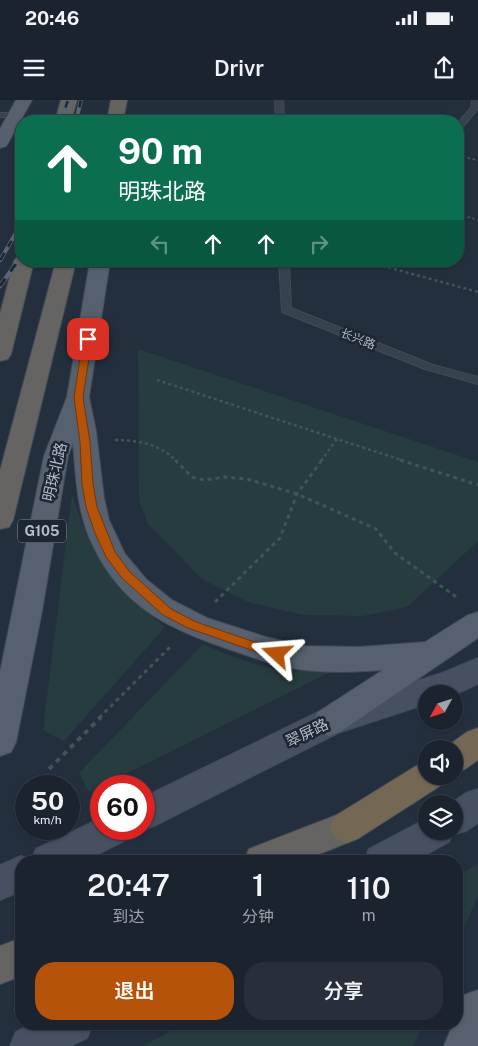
<!DOCTYPE html>
<html lang="zh">
<head>
<meta charset="utf-8">
<style>
  body { margin:0; font-family:"Public Sans","Noto Sans SC",sans-serif; background:#282f3a; color:#f1f3f6; height:100vh; display:flex; flex-direction:column; font-size:19px; white-space:nowrap }
  * { box-sizing:border-box; margin:0 }
  p { font-size:16px; color:#a0a4aa }
  .icon { flex:none; width:28px; height:28px; fill:none; stroke:currentColor; stroke-width:2; stroke-linecap:round; stroke-linejoin:round }
  .map { position:relative; flex:1; overflow:hidden }
  .side { position:absolute; left:15px; top:755px; width:448px; height:175px; display:flex; flex-direction:column; background:#1b232e; border-radius:20px; box-shadow:0 1px 4px #0004,0 0 0 1px #39404a }
  .side>* { flex:none }
  .guide { position:absolute; left:15px; top:15px; width:449px; height:152px; border-radius:20px; box-shadow:0 1px 4px #0004,0 0 0 1px #39404a; background:#0b6e4f; color:#fff; overflow:hidden }
  .needle { width:32px; rotate:230deg }
  .controls { position:absolute; left:418px; top:585px; display:grid; gap:10px }
  .controls a { display:grid; place-items:center; width:45px; height:45px; border-radius:50%; background:#1b232e; box-shadow:0 1px 4px #0004,0 0 0 1px #39404a; font-size:25px }
  .speed { position:absolute; left:15px; top:675px; display:flex; gap:10px; font-size:25px; font-weight:700; text-align:center }
  .speed>* { display:grid; place-content:center; width:65px; height:65px; border-radius:50%; background:#1b232e; box-shadow:0 1px 4px #0004,0 0 0 1px #39404a; line-height:1 }
  .speed small { font-size:12px; font-weight:400 }
  .speed .limit { border:8px solid #d22; background:#fff; color:#111 }
  .pin { position:absolute; display:grid; place-items:center; width:42px; height:42px; color:#fff; margin:-21px; border-radius:10px; box-shadow:0 2px 8px #0006 }
  .me { position:absolute; width:55px; margin:-28px; rotate:289deg; stroke-linejoin:round; filter:drop-shadow(0 0 4px #0008) }
  .turn { display:flex; align-items:center; gap:18px; height:105px; padding:0 20px; font-size:22px }
  .turn .icon { width:65px; height:65px; stroke-width:2.5 }
  .turn b { display:block; font-size:35px; line-height:42px }
  .lanes { display:flex; align-items:center; height:48px; padding:0 20px; background:#0003; justify-content:center; gap:25px; direction:ltr }
  .lanes .off { opacity:.35 }
  .eta { display:flex; justify-content:space-evenly; align-items:center; height:85px; text-align:center }
  .eta b { font-size:30px; font-weight:600; line-height:35px }
  .button { display:flex; gap:10px; margin-top:auto; padding:10px 20px }
  .button a { flex:1; height:58px; border-radius:20px; background:#b45309; color:#fff; font-size:20px; font-weight:600; line-height:58px; text-align:center }
  .button a+a { background:#282f3a; color:#f1f3f6 }
  .status { display:flex; justify-content:space-between; align-items:center; height:35px; padding:0 25px; background:#1b232e; direction:ltr }
  .status svg { height:14px; fill:currentColor }
  header { display:flex; justify-content:space-between; align-items:center; height:65px; padding:0 20px; background:#1b232e; font-size:22px; font-weight:600 }
  .map>svg:first-child { display:block }
  .green { fill:#263c3f }
  .lines { fill:none; stroke-linecap:round; stroke-linejoin:round }
  .service-casing { stroke:#414a57; stroke-width:2 }
  .secondary-casing { stroke:#414a57; stroke-width:2 }
  .primary-casing { stroke:#414a57; stroke-width:2 }
  .trunk-casing { stroke:#434c59; stroke-width:2 }
  .motorway-casing { stroke:#434c59; stroke-width:2 }
  .path-far3 { stroke:#3f5557; stroke-width:2; stroke-dasharray:2.5 2.5; stroke-linecap:butt }
  .path-far2 { stroke:#3f5557; stroke-width:2.5; stroke-dasharray:3 3; stroke-linecap:butt }
  .path-far1 { stroke:#3f5557; stroke-width:3; stroke-dasharray:4 4; stroke-linecap:butt }
  .path { stroke:#3f5557; stroke-width:4; stroke-dasharray:5 5; stroke-linecap:butt }
  .service { fill:#38414e; fill-rule:evenodd }
  .secondary { fill:#465061; fill-rule:evenodd }
  .primary { fill:#56606e; fill-rule:evenodd }
  .trunk { fill:#656462; fill-rule:evenodd }
  .motorway { fill:#746855; fill-rule:evenodd }
  .rail-far1-casing { stroke:#5a6575; stroke-width:4 }
  .rail-casing { stroke:#5a6575; stroke-width:4.5 }
  .rail-far1 { stroke:#1d2633; stroke-width:2.5; stroke-dasharray:7; stroke-linecap:butt }
  .rail { stroke:#1d2633; stroke-width:3; stroke-dasharray:9; stroke-linecap:butt }
  .route { fill:#b45309; stroke:#753606 }
  .labels { text-anchor:middle; stroke-width:5; stroke-linejoin:round; paint-order:stroke }
  .far-street-label { font-size:12px; fill:#b4bcc9; stroke:#1d2633 }
  .shield { fill:#1d2633; stroke:#878f9c; stroke-width:1 }
  .shield-label { font-size:14px; font-weight:bold; fill:#b4bcc9 }
  .street-label { font-size:15px; fill:#b4bcc9; stroke:#1d2633 }
</style>
</head>
<body>
<div class="status"><b>20:46</b><svg viewBox="0 0 49 12"><path d="M0 12V9h3v3zM5 12V6h3v6zM10 12V3h3v9zM15 12V0h3v12zM26 1h20v11H26zM47 4h2v5h-2z"/></svg></div>
<header><svg class="icon" aria-label="menu" viewBox="0 0 24 24"><path d="M4 6h16M4 12h16M4 18h16"/></svg>Drivr<svg class="icon" aria-label="share" viewBox="0 0 24 24"><path d="M12 15V3M7 8l5-5 5 5M5 13v7h14v-7"/></svg></header>
<div class="map">
<svg width="478" height="946" viewBox="0 0 478 946">
  <rect width="100%" height="100%" fill="#242f3e"/>
  <!-- green -->
  <g class="green">
    <polygon points="138,249 478,362 478,441 407,507 363,516 303,515 248,502 202,479 148,424 139,401"/>
    <path d="M72 394C81 422 91 451 109 474 124 495 145 511 165 527L64 641 43 630Z"/>
    <path d="M203 544C230 556 258 568 288 570 303 571 319 570 335 570L89 692 79 673Z"/>
    <polygon points="478,764 478,795 456,846 456,776"/>
    <polygon points="184,924 423,924 413,946 143,946"/>
  </g>
  <g class="lines">
    <!-- service casing -->
    <g class="service-casing">
      <g id="service">
        <polygon points="275,0 283,0 284,21 276,21"/>
        <polygon points="472,0 478,0 478,9 461,29 458,29 458,23 471,8"/>
        <polygon points="0,13 16,13 20,15 16,17 0,17"/>
        <polygon points="279,161 289,161 291,208 433,265 478,277 478,284 425,269 282,212"/>
      </g>
    </g>
    <!-- secondary casing -->
    <g class="secondary-casing">
      <g id="secondary">
        <polygon points="478,558 478,584 454,595 426,594 426,604 338,633 156,725 144,730 142,729 144,729 144,697 318,612 442,573"/>
        <polygon points="478,689 478,723 466,731 452,735 449,742 415,761 364,761 369,749 426,719 426,731 454,731 454,704 450,704 466,693"/>
        <polygon points="101,718 101,729 131,729 126,740 84,761 21,761 21,791 0,800 0,765 21,756 31,760 36,749"/>
        <polygon points="32,924 93,924 87,938 71,946 10,946 16,932"/>
      </g>
    </g>
    <!-- primary casing -->
    <g class="primary-casing">
      <g id="primary">
        <polygon points="16,0 32,0 8,43 6,46 0,48 0,29"/>
        <path d="M90 161H110L89 297 96 331 104 398 109 420 125 454 146 479 172 500 207 518 266 537 305 546 359 547 425 542 468 515 478 512V538L340 632 329 636 318 632 313 622 318 612 383 570C357 572 330 573 304 570 279 567 255 558 231 550 169 529 123 508 93 446 77 414 76 378 73 343L68 356 42 511 16 642 11 652 0 656V572L44 356 67 297Z"/>
        <polygon points="478,890 478,946 444,946 453,924 456,924 456,915 464,895"/>
      </g>
    </g>
    <!-- trunk casing -->
    <g class="trunk-casing">
      <g id="trunk">
        <polygon points="61,0 77,0 71,21 55,21"/>
        <polygon points="111,0 127,0 123,21 107,21"/>
        <polygon points="21,156 21,161 34,161 11,254 8,259 0,261 0,214 14,161 17,157"/>
        <polygon points="56,161 76,161 13,420 9,427 0,429 0,371"/>
        <polygon points="347,711 359,716 364,727 359,738 302,761 244,761 249,749"/>
        <polygon points="21,838 21,876 0,884 0,846"/>
      </g>
    </g>
    <!-- motorway casing -->
    <g class="motorway-casing">
      <g id="motorway">
        <polygon points="478,628 478,660 465,669 454,673 454,649 443,649 467,632"/>
        <polygon points="426,662 426,676 444,676 440,686 359,738 347,743 335,738 330,727 335,716 416,666"/>
      </g>
    </g>
    <!-- path-far3 -->
    <g class="path-far3">
      <polyline points="458,56 478,60"/>
      <polyline points="458,114 478,120"/>
    </g>
    <!-- path-far2 -->
    <g class="path-far2">
      <polyline points="365,161 478,192"/>
      <polyline points="157,280 404,361"/>
      <path d="M115 340C138 340 160 344 176 361"/>
      <polyline points="321,361 337,339"/>
    </g>
    <!-- path-far1 -->
    <g class="path-far1">
      <polyline points="175,360 192,377 204,380 225,377 247,379 297,394 376,429 395,453 459,499"/>
      <polyline points="400,360 478,385"/>
      <polyline points="215,502 280,438 297,394 322,360"/>
      <polyline points="99,618 172,545"/>
    </g>
    <!-- path -->
    <polyline class="path" points="49,669 101,617"/>
    <!-- service -->
    <use href="#service" class="service"/>
    <!-- secondary -->
    <use href="#secondary" class="secondary"/>
    <!-- primary -->
    <use href="#primary" class="primary"/>
    <!-- trunk -->
    <use href="#trunk" class="trunk"/>
    <!-- motorway -->
    <use href="#motorway" class="motorway"/>
    <!-- rail-far1 casing -->
    <g class="rail-far1-casing">
      <g id="rail-far1">
        <polyline points="61,21 68,0"/>
        <polyline points="76,21 81,0"/>
        <polyline points="1,159 21,124"/>
        <polyline points="19,159 21,156"/>
      </g>
    </g>
    <!-- rail casing -->
    <g class="rail-casing">
      <g id="rail">
        <polyline points="0,160 1,158"/>
        <polyline points="0,186 20,158"/>
      </g>
    </g>
    <!-- rail-far1 -->
    <use href="#rail-far1" class="rail-far1"/>
    <!-- rail -->
    <use href="#rail" class="rail"/>
  </g>
  <!-- route -->
  <polygon class="route" points="88,236 92,239 83,297 90,342 93,384 97,407 115,452 130,472 171,509 196,522 281,551 283,554 281,558 277,559 188,528 163,515 122,478 106,457 95,433 86,407 82,384 80,342 74,297 83,239"/>
  <g class="labels">
    <!-- far-street labels -->
    <g class="far-street-label">
      <text transform="translate(358 239) rotate(21)" y="4">长兴路</text>
    </g>
    <!-- shield labels -->
    <rect class="shield" x="18" y="419.5" width="48" height="23" rx="4"/>
    <g class="shield-label">
      <text x="42" y="436">G105</text>
    </g>
    <!-- street labels -->
    <g class="street-label">
      <text transform="translate(55 372) rotate(-77)" y="5">明珠北路</text>
      <text transform="translate(307 633) rotate(-26)" y="5">翠屏路</text>
    </g>
  </g>
</svg>
<div class="controls">
<a><svg class="needle" viewBox="-14 -14 28 28"><path d="M0-13l5 13h-10z" fill="#e53935"/><path d="M0 13l5-13h-10z" fill="#a0a4aa"/></svg></a>
<a><svg class="icon" aria-label="sound" viewBox="0 0 24 24"><path d="M4 9h4l5-4v14l-5-4H4zM17 9q2 3 0 6"/></svg></a>
<a><svg class="icon" aria-label="layers" viewBox="0 0 24 24"><path d="M12 4l9 5-9 5-9-5zM3 14l9 5 9-5"/></svg></a>
</div>
<div class="speed"><div>50<small>km/h</small></div><div class="limit">60</div></div>
<div class="pin" style="left:88px;top:239px;background:#d93025"><svg class="icon" aria-label="arrive" viewBox="0 0 24 24"><path d="M6 21V4h12l-3 4 3 4H6"/></svg></div>
<svg class="me" style="left:277px;top:554px" viewBox="-20 -20 40 40"><path d="M0-17L14 15 0 8-14 15z" fill="#b45309" stroke="#fff" stroke-width="4"/></svg>
<div class="guide">
<div class="turn"><svg class="icon" aria-label="ahead" viewBox="0 0 24 24"><path d="M12 20V5M6 11l6-6 6 6"/></svg><div><b>90 m</b>明珠北路</div></div>
<div class="lanes"><svg class="icon off" aria-label="left" viewBox="0 0 24 24"><path d="M17 20v-9H6M10 6l-5 5 5 5"/></svg><svg class="icon" aria-label="ahead" viewBox="0 0 24 24"><path d="M12 20V5M6 11l6-6 6 6"/></svg><svg class="icon" aria-label="ahead" viewBox="0 0 24 24"><path d="M12 20V5M6 11l6-6 6 6"/></svg><svg class="icon off" aria-label="right" viewBox="0 0 24 24"><path d="M7 20v-9h11M14 6l5 5-5 5"/></svg></div>
</div>
<section class="side">
<div class="eta">
<div><b>20:47</b><p>到达</p></div>
<div><b>1</b><p>分钟</p></div>
<div><b>110</b><p>m</p></div>
</div>
<div class="button"><a>退出</a><a>分享</a></div>
</section>
</div>
</body>
</html>
